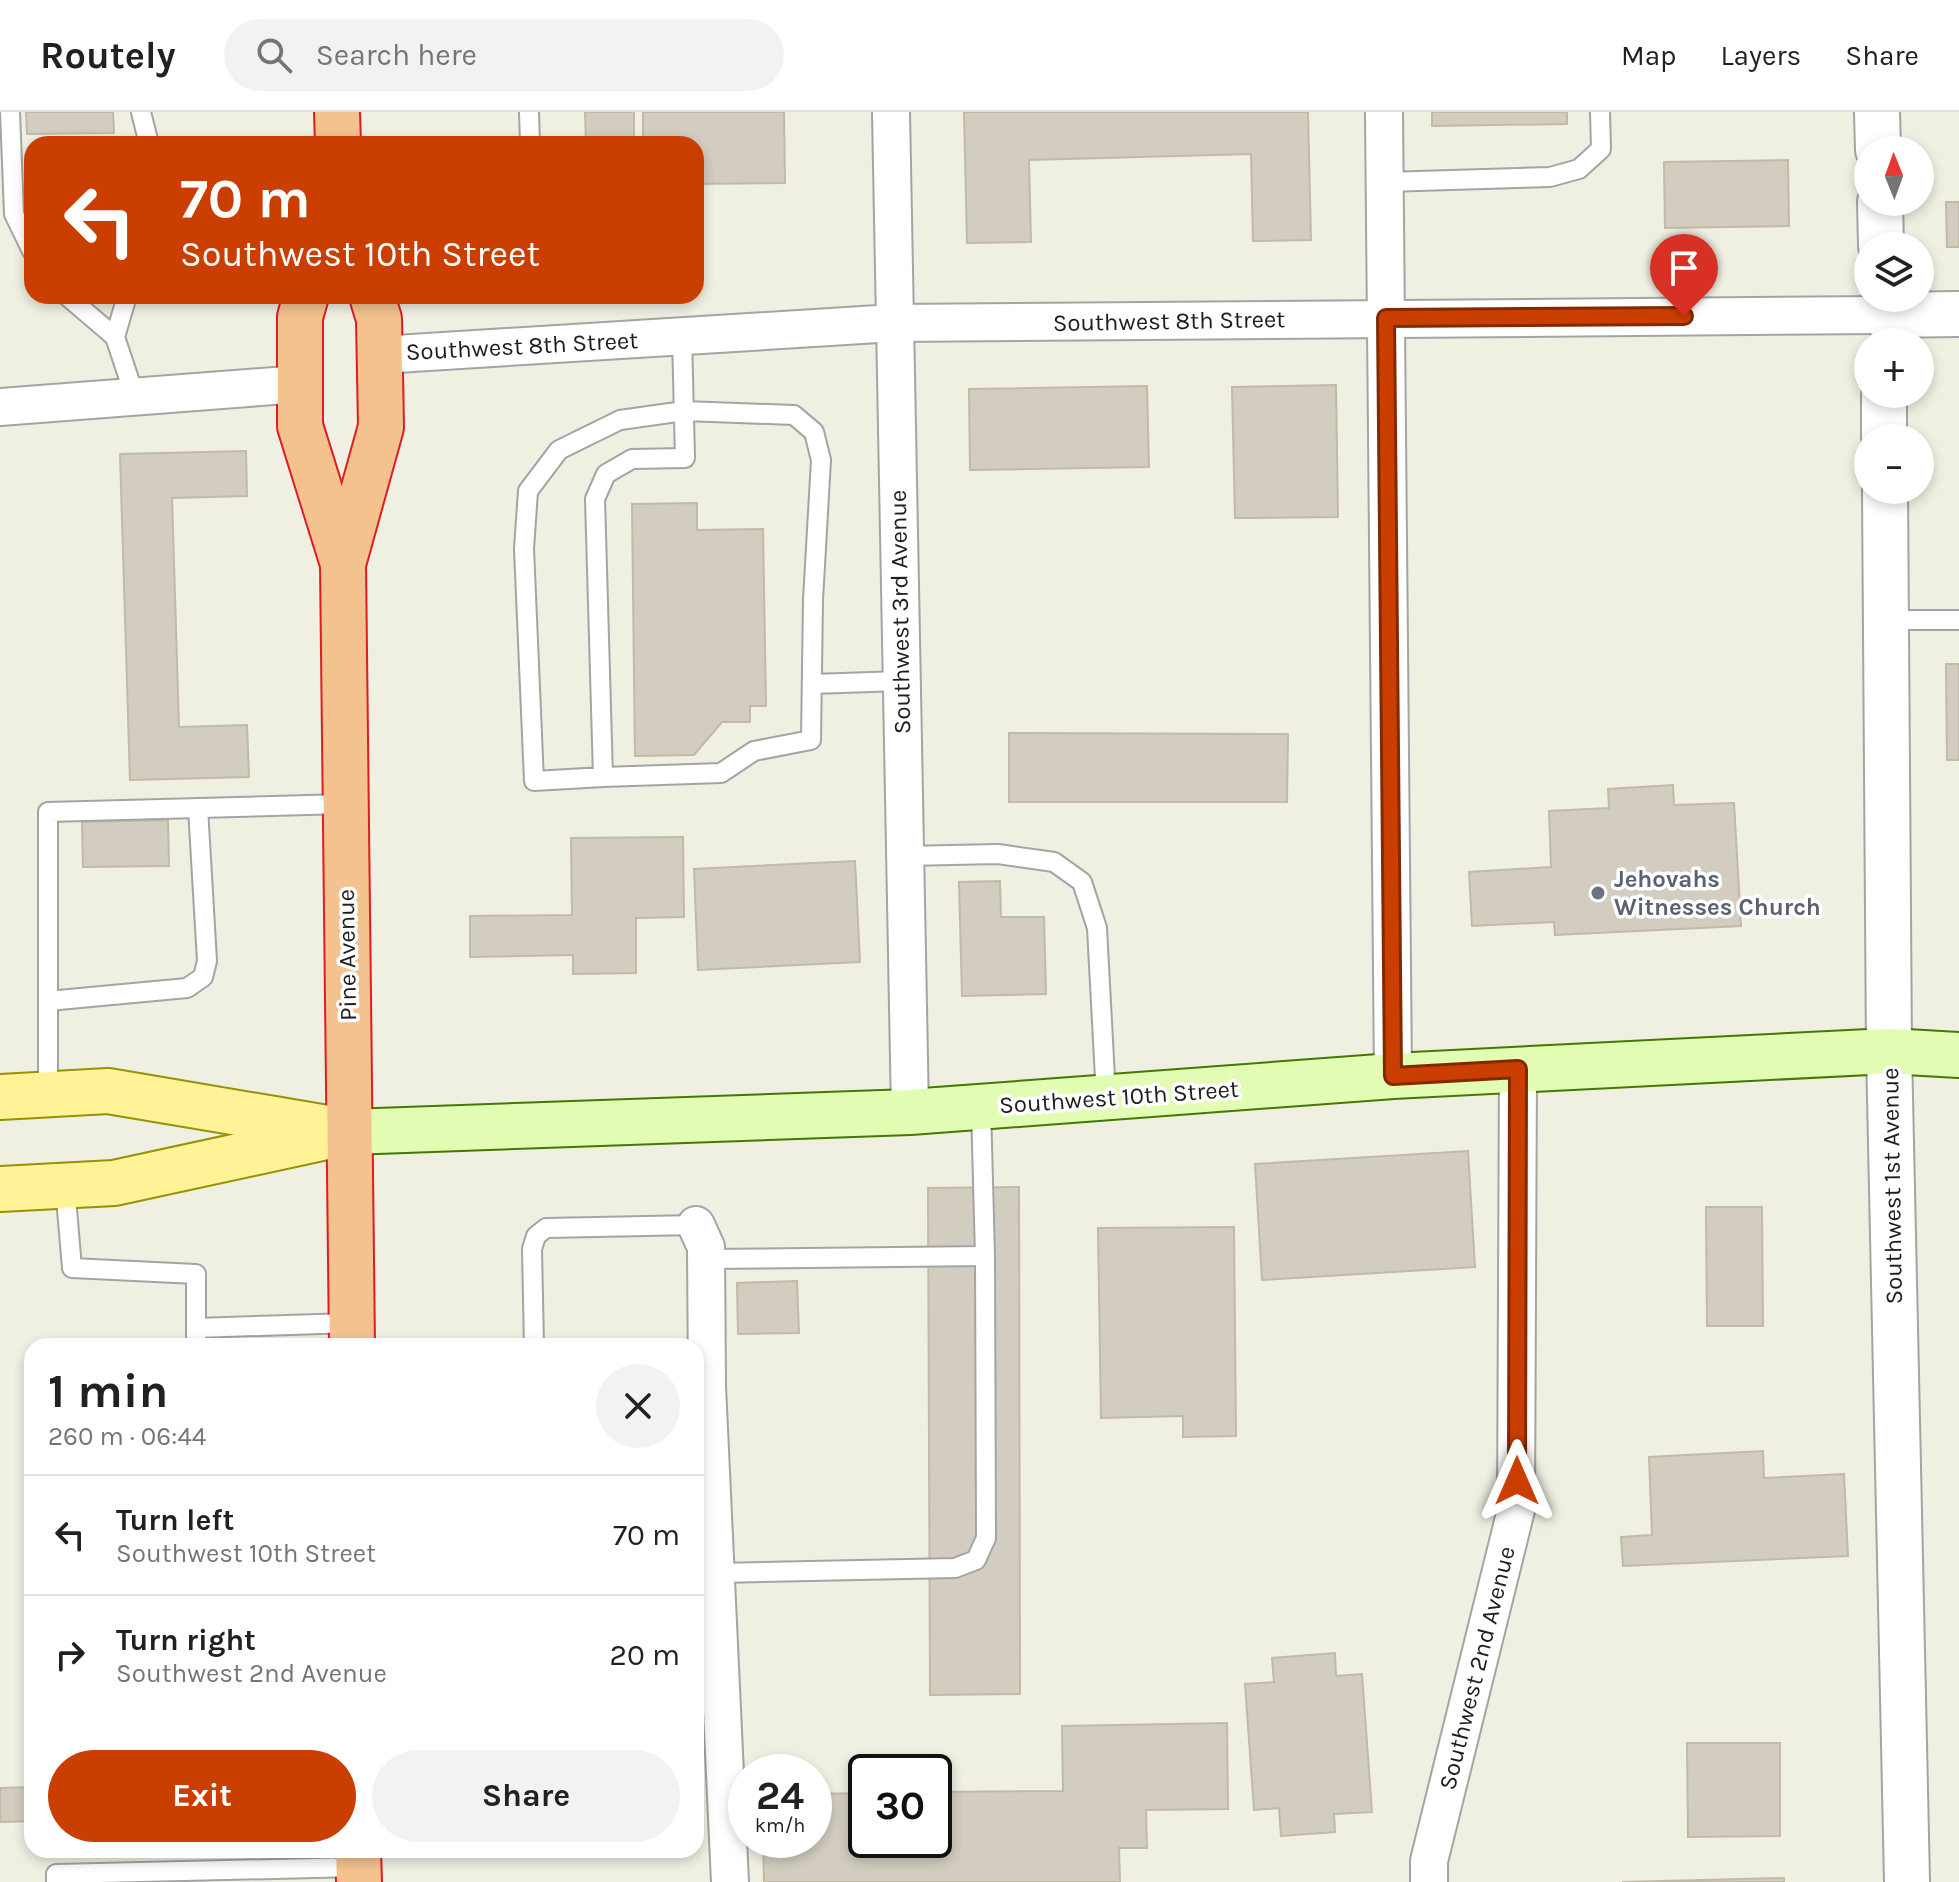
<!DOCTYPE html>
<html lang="en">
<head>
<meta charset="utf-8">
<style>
  body { margin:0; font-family:Karla,sans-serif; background:#f2f2f2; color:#202124; height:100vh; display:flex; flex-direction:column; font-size:30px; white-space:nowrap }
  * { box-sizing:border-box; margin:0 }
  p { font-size:26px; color:#757577 }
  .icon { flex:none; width:44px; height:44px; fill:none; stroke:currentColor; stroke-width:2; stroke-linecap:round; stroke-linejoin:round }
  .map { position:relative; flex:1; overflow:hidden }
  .drawer { position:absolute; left:24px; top:1226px; width:680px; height:520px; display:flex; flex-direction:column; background:#fff; border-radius:24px; box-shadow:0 4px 12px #0003 }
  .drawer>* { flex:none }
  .hud { position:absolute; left:24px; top:24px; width:680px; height:168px; border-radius:24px; box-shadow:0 4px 12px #0003; background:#ca3f00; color:#fff; overflow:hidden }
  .needle { width:52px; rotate:359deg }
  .tools { position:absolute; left:1854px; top:24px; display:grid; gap:16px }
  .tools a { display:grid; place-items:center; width:80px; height:80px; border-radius:50%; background:#fff; box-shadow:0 4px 12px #0003; font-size:40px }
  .speed { position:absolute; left:728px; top:1642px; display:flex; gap:16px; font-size:40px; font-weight:700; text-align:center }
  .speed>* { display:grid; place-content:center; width:104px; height:104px; border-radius:50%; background:#fff; box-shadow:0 4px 12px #0003; line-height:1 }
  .speed small { font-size:20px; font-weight:400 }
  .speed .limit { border:4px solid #111; border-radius:12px; background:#fff; color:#111 }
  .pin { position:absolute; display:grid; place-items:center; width:68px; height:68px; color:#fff; margin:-82px -34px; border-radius:50% 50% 50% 0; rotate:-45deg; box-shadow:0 0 8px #0007 }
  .pin .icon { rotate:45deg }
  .me { position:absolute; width:88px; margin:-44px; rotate:0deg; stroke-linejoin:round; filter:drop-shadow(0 0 6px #0008) }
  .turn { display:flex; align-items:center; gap:28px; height:168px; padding:0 24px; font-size:36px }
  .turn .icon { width:104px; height:104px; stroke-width:2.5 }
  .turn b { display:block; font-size:56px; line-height:68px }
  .round { display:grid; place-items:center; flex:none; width:84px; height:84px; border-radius:42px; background:#f2f2f2 }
  .summary { display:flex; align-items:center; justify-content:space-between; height:136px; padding:0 24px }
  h1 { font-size:48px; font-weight:700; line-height:60px }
  .button { display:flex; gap:16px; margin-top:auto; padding:16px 24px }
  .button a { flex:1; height:92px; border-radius:48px; background:#ca3f00; color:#fff; font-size:32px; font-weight:700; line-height:92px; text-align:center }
  .button a+a { background:#f2f2f2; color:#202124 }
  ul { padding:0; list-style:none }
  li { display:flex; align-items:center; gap:24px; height:120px; padding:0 24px; border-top:2px solid #e0e0e0 }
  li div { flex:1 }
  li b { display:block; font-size:30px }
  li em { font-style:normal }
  header { display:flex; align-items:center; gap:48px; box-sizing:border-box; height:112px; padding:0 40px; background:#fff; border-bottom:2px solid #e0e0e0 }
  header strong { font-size:38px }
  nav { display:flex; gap:44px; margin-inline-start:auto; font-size:28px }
  .search { width:560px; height:72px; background:#f2f2f2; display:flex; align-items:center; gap:20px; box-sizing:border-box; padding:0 28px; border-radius:44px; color:#757577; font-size:30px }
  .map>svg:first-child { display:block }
  .building { fill:#d2cdc0; stroke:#c1baa4; stroke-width:2 }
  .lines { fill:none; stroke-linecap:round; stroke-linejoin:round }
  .service-casing { stroke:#a4a4a4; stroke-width:22 }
  .minor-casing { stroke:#a4a4a4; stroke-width:40 }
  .tertiary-casing { stroke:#a4a4a4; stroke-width:48 }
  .secondary-casing { stroke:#467800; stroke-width:48 }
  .primary-casing { stroke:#969300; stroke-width:48 }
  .trunk-casing { stroke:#e01c23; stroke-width:48 }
  .service { stroke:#fff; stroke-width:18 }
  .minor { stroke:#fff; stroke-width:36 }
  .tertiary { stroke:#fff; stroke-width:44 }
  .secondary { stroke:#e2fcb3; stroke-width:44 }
  .primary { stroke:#fff297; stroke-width:44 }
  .trunk { stroke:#f4c28e; stroke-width:44 }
  .route-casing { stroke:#832900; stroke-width:20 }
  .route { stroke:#ca3f00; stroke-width:14 }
  .worship-dot { fill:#6b7280; stroke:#fff; stroke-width:3 }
  .labels { text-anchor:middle; stroke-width:7; stroke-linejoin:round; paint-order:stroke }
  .street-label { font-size:24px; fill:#1d1d1d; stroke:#fff }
  .worship-label { font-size:24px; font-weight:bold; fill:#5b616d; stroke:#fff; text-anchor:start }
</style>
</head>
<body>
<header>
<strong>Routely</strong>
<div class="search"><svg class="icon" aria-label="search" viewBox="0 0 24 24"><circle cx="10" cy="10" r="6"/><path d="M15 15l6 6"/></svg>Search here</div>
<nav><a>Map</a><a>Layers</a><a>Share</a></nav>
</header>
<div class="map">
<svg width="1959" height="1770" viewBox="0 0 1959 1770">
  <rect width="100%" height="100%" fill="#efefe2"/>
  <!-- building -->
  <g class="building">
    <polygon points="26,0 113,0 114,21 27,22"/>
    <polygon points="585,0 634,0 634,32 586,32"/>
    <polygon points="643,0 784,0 785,71 696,72 696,32 643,32"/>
    <polygon points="964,0 1308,0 1311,128 1253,129 1251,42 1029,48 1031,130 967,131"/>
    <polygon points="1432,0 1567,0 1567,12 1432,14"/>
    <polygon points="1788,48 1789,114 1665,116 1664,50"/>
    <polygon points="1946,90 1959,90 1959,135 1947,135"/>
    <polygon points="1336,273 1338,405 1235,406 1232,275"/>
    <polygon points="1147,274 1149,355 970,358 969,277"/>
    <polygon points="246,339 247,384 172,386 179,615 247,613 249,665 130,668 120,342"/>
    <polygon points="697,391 697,418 763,417 766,594 750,594 750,610 722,610 694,643 635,644 632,392"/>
    <polygon points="1946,552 1959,552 1959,648 1947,648"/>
    <polygon points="1009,621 1288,622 1287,690 1009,690"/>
    <polygon points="1673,673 1674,693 1734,691 1741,814 1555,823 1554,810 1472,814 1469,760 1551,755 1549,699 1609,696 1608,677"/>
    <polygon points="168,708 169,754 83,755 82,710"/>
    <polygon points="683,725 684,805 636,806 636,861 573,862 573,843 470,845 470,804 572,803 571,726"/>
    <polygon points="855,749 860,850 698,858 694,757"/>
    <polygon points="1000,769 1001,805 1044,805 1046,882 962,884 959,770"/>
    <polygon points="1468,1039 1475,1155 1262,1168 1255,1052"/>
    <polygon points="1019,1075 1020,1582 930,1583 928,1076"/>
    <polygon points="1706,1095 1762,1095 1763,1214 1707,1214"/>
    <polygon points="1234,1115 1236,1324 1183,1325 1183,1304 1101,1306 1098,1116"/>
    <polygon points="797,1169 799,1221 738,1222 737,1171"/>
    <polygon points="1763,1339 1764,1366 1844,1362 1848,1444 1623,1454 1621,1425 1652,1423 1649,1345"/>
    <polygon points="1335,1541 1336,1564 1362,1562 1372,1700 1334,1702 1335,1720 1281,1724 1279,1696 1254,1698 1245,1572 1274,1570 1272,1546"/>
    <polygon points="1227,1611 1228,1697 1146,1698 1147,1736 1119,1736 1120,1770 764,1770 763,1728 814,1728 814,1682 866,1681 866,1728 934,1728 934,1680 1063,1679 1062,1614"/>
    <polygon points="1687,1631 1780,1631 1780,1724 1688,1725"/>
    <polygon points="32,1675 32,1709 0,1710 0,1676"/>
    <polygon points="1784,1766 1784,1770 1622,1770"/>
  </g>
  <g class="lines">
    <!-- service casing -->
    <g class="service-casing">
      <g id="service">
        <polyline points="10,0 14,102 32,139"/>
        <polyline points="141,0 149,32"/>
        <polyline points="529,0 530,32"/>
        <polyline points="1385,70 1550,65 1579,57 1601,37 1600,0"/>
        <polyline points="67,184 115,225"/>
        <polyline points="127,184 115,225 135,285"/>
        <polyline points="1886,508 1959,508"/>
        <polyline points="812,572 901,569"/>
        <polyline points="603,665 534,669 524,437 528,379 559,338 620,308 684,299 794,303 814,320 821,348 813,488 811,628 754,639 721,661 603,665 595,387 606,362 632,347 685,346 682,224"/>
        <polyline points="905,744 998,742 1054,750 1082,770 1097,816 1106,985"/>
        <polyline points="48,889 187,876 203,865 207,849 198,696"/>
        <polyline points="48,982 48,700 345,692"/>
        <polyline points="65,1074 72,1156 196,1162 196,1234"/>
        <polyline points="706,1147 985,1144"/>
        <polyline points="196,1216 351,1211"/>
        <polyline points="534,1234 532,1137 536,1124 546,1116 696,1113"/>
        <polyline points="717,1461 955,1456 976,1448 986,1426 985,1144 981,995"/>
        <polyline points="56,1770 56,1762 358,1755"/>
      </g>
    </g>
    <!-- minor casing -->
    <g class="minor-casing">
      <g id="minor">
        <polyline points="891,0 910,1000"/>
        <polyline points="1384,0 1393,964"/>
        <polyline points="380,243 894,211 1883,203"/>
        <polyline points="0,295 300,272"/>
        <polyline points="696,1113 706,1135 707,1274 730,1770"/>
        <polyline points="1429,1770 1429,1749 1516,1398 1518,957"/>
      </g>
    </g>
    <!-- tertiary casing -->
    <g class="tertiary-casing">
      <g id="tertiary">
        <polyline points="1877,0 1878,38"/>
        <polyline points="1880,90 1881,134"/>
        <polyline points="1883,203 1959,202"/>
        <polyline points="1884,282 1884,326"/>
        <polyline points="1885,378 1889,939 1907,1770"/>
      </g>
    </g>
    <!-- secondary casing -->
    <g class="secondary-casing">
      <polyline id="secondary" points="349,1020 910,1000 1393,964 1889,939 1959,943"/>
    </g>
    <!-- primary casing -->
    <g class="primary-casing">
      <g id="primary">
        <polyline points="0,985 108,979 327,1016"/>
        <polyline points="0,1077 114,1071 349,1020"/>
      </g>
    </g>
    <!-- trunk casing -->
    <g class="trunk-casing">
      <g id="trunk">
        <polyline points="337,0 338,32"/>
        <polyline points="306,184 300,205 300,314 343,452"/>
        <polyline points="352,1234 343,452 381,315 379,207 372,184"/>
        <polyline points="358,1738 359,1770"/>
      </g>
    </g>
    <!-- service -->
    <use href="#service" class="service"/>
    <!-- minor -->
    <use href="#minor" class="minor"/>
    <!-- tertiary -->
    <use href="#tertiary" class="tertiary"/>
    <!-- secondary -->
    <use href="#secondary" class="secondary"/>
    <!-- primary -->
    <use href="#primary" class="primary"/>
    <!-- trunk -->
    <use href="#trunk" class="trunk"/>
  </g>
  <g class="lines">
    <!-- route casing -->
    <g class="route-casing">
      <polyline id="route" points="1517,1369 1518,957 1393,964 1386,206 1684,204"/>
    </g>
    <!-- route -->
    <use href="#route" class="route"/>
  </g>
  <!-- markers -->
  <circle class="worship-dot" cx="1598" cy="781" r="8"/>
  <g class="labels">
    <!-- street labels -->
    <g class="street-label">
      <text transform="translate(1169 209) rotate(-1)" y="8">Southwest 8th Street</text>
      <text transform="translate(522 234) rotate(-3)" y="8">Southwest 8th Street</text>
      <text transform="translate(900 500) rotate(-91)" y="8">Southwest 3rd Avenue</text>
      <text transform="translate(347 843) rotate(-91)" y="8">Pine Avenue</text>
      <text transform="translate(1119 985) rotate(-4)" y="8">Southwest 10th Street</text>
      <text transform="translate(1892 1074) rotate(-91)" y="8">Southwest 1st Avenue</text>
      <text transform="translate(1477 1556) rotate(-76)" y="8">Southwest 2nd Avenue</text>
    </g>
    <!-- worship labels -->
    <g class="worship-label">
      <text x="1614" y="775">Jehovahs<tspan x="1614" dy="28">Witnesses Church</tspan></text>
    </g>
  </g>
</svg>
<div class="tools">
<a><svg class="needle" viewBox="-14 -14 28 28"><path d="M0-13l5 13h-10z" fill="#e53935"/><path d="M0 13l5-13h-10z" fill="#757577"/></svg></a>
<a><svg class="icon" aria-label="layers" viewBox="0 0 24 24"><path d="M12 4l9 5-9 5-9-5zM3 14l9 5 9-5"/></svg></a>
<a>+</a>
<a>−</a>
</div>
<div class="speed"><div>24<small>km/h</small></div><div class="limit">30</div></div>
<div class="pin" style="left:1684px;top:204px;background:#d93025"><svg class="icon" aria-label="arrive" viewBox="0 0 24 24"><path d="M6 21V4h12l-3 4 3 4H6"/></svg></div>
<svg class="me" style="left:1517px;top:1369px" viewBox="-20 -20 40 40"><path d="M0-17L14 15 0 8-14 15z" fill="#ca3f00" stroke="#fff" stroke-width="4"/></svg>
<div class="hud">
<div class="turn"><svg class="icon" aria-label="left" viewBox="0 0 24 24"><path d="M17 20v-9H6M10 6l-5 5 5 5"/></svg><div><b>70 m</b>Southwest 10th Street</div></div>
</div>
<section class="drawer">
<div class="summary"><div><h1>1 min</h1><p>260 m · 06:44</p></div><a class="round"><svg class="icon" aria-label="close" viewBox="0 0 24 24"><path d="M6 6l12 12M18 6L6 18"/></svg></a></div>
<ul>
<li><svg class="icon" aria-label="left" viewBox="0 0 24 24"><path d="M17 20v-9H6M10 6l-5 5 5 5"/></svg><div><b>Turn left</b><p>Southwest 10th Street</p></div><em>70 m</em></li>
<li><svg class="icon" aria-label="right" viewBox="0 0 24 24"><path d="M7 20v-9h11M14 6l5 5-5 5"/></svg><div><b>Turn right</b><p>Southwest 2nd Avenue</p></div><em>20 m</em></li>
</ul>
<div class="button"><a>Exit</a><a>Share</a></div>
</section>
</div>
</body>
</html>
